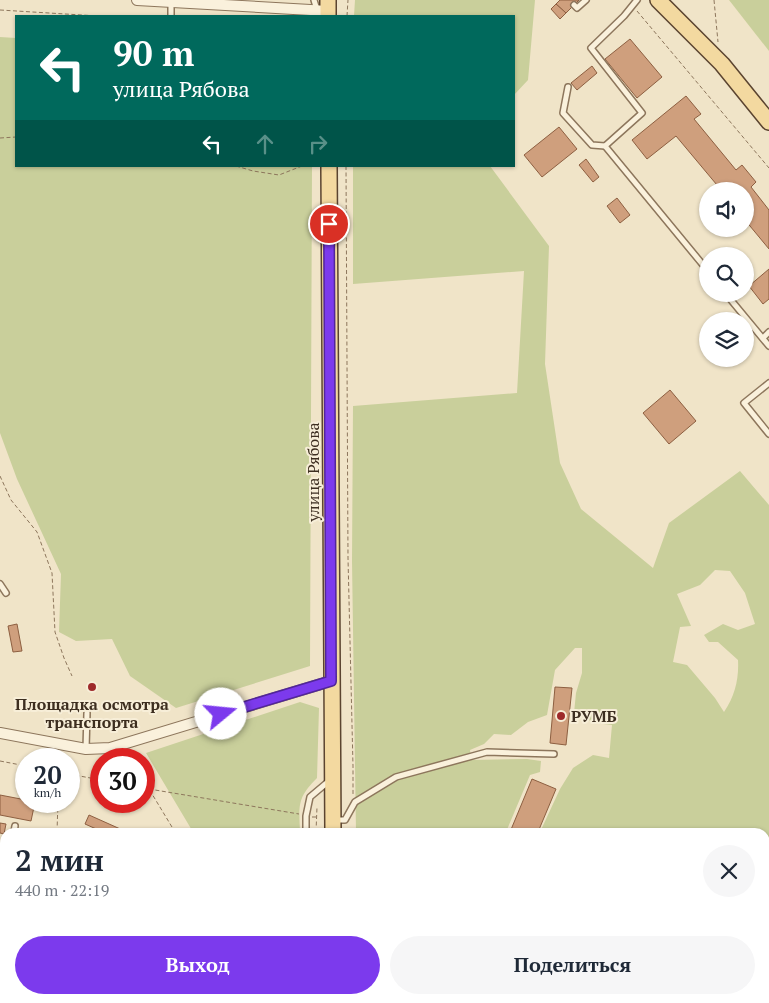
<!DOCTYPE html>
<html lang="ru">
<head>
<meta charset="utf-8">
<style>
  body { margin:0; font-family:"PT Serif",serif; background:#f6f6f7; color:#1f2937; height:100vh; display:flex; flex-direction:column; font-size:19px; white-space:nowrap }
  * { box-sizing:border-box; margin:0 }
  p { font-size:16px; color:#747a83 }
  .icon { flex:none; width:28px; height:28px; fill:none; stroke:currentColor; stroke-width:2; stroke-linecap:round; stroke-linejoin:round }
  .map { position:relative; flex:1; overflow:hidden }
  .panel { position:absolute; left:0px; top:828px; width:770px; height:176px; display:flex; flex-direction:column; background:#fff; border-radius:15px 15px 0 0; box-shadow:0 1px 4px #0004 }
  .panel>* { flex:none }
  .top-card { position:absolute; left:15px; top:15px; width:500px; height:152px; border-radius:0px; box-shadow:0 1px 4px #0004; background:#00695c; color:#fff; overflow:hidden }
  .buttons { position:absolute; left:699px; top:182px; display:grid; gap:10px }
  .buttons a { display:grid; place-items:center; width:55px; height:55px; border-radius:50%; background:#fff; box-shadow:0 1px 4px #0004; font-size:25px }
  .speed { position:absolute; left:15px; top:748px; display:flex; gap:10px; font-size:25px; font-weight:700; text-align:center }
  .speed>* { display:grid; place-content:center; width:65px; height:65px; border-radius:50%; background:#fff; box-shadow:0 1px 4px #0004; line-height:1 }
  .speed small { font-size:12px; font-weight:400 }
  .speed .limit { border:8px solid #d22; background:#fff; color:#111 }
  .pin { position:absolute; display:grid; place-items:center; width:42px; height:42px; color:#fff; margin:-21px; border:2px solid #fff; border-radius:50%; box-shadow:0 1px 5px #0007 }
  .me { position:absolute; width:55px; margin:-28px; rotate:73deg; stroke-linejoin:round; filter:drop-shadow(0 0 4px #0008) }
  .turn { display:flex; align-items:center; gap:18px; height:105px; padding:0 15px; font-size:22px }
  .turn .icon { width:65px; height:65px; stroke-width:2.5 }
  .turn b { display:block; font-size:35px; line-height:42px }
  .lanes { display:flex; align-items:center; height:48px; padding:0 15px; background:#0003; justify-content:center; gap:25px; direction:ltr }
  .lanes .off { opacity:.35 }
  .round { display:grid; place-items:center; flex:none; width:52px; height:52px; border-radius:26px; background:#f6f6f7 }
  .headline { display:flex; align-items:center; justify-content:space-between; height:85px; padding:0 15px }
  h1 { font-size:30px; font-weight:700; line-height:38px }
  .primary-button { display:flex; gap:10px; margin-top:auto; padding:10px 15px }
  .primary-button a { flex:1; height:58px; border-radius:30px; background:#7c3aed; color:#fff; font-size:20px; font-weight:700; line-height:58px; text-align:center }
  .primary-button a+a { background:#f6f6f7; color:#1f2937 }
  .map>svg:first-child { display:block }
  .green { fill:#c9cf9b; fill-rule:evenodd }
  .building { fill:#cf9f7d; stroke:#8d5f41 }
  .lines { fill:none; stroke-linecap:round; stroke-linejoin:round }
  .service-casing { stroke:#8d765c; stroke-width:8 }
  .minor-casing { stroke:#8d765c; stroke-width:12 }
  .primary-casing { stroke:#5b4430; stroke-width:18 }
  .path { stroke:#8d765c; stroke-width:1; stroke-dasharray:4 2.5; stroke-linecap:butt }
  .service { stroke:#faf1dc; stroke-width:5 }
  .minor { stroke:#faf1dc; stroke-width:10 }
  .primary { stroke:#f3d9a0; stroke-width:15 }
  .route-casing { stroke:#51269a; stroke-width:12 }
  .route { stroke:#7c3aed; stroke-width:9 }
  .poi-dot { fill:#9e2a2b; stroke:#f7eed8; stroke-width:2 }
  .labels { text-anchor:middle; stroke-width:4; stroke-linejoin:round; paint-order:stroke }
  .street-label { font-size:16px; fill:#3d2e20; stroke:#f7eed8 }
  .poi-label { font-size:16px; font-weight:bold; fill:#3d2e20; stroke:#f7eed8 }
</style>
</head>
<body>
<div class="map">
<svg width="769" height="1003" viewBox="0 0 769 1003">
  <rect width="100%" height="100%" fill="#f0e4c8"/>
  <!-- green -->
  <g class="green">
    <polygon points="355,0 535,0 528,80 514,95 514,16 354,16"/>
    <polygon points="729,0 769,0 769,51"/>
    <polygon points="0,37 16,38 16,166 312,166 310,666 176,708 130,676 112,639 76,641 59,632 61,574 17,479 0,433"/>
    <path d="M353 166H490L549 246 545 364 560 463 581 509 653 568 669 523 740 471 769 505V1003H575L578 999H765V832H540L560 789 573 768 593 755 609 758 612 725 595 723 574 713 576 693 582 673V648H575L555 670 547 715 528 722 511 735 494 734 484 744 470 750 471 760 527 759 541 761 540 772 530 775 506 832H356L352 561 353 406 517 393 524 271 353 284ZM715 570 730 571 745 593 755 624 738 630 723 624 704 635 709 642H718L738 660C739 679 735 696 724 712L715 698 687 665 673 662 680 627 691 626 677 594 700 585Z"/>
    <path d="M300 702 319 708 317 778C297 798 299 805 300 832H193L146 753Z"/>
  </g>
  <!-- building -->
  <g class="building">
    <polygon points="560,0 579,0 566,13 556,4"/>
    <polygon points="556,4 566,13 560,19 551,9"/>
    <polygon points="630,39 662,77 637,98 605,59"/>
    <polygon points="592,66 597,73 577,90 571,83"/>
    <polygon points="686,96 701,114 694,119 736,170 742,165 756,182 751,187 769,210 769,249 745,220 745,191 722,191 676,136 647,159 632,140"/>
    <polygon points="559,127 577,149 542,177 524,155"/>
    <polygon points="586,159 599,177 593,182 579,165"/>
    <polygon points="617,198 630,215 620,223 607,206"/>
    <polygon points="769,269 769,299 763,304 749,286"/>
    <polygon points="670,390 696,421 669,444 643,413"/>
    <polygon points="17,624 22,651 13,652 8,626"/>
    <polygon points="555,687 572,688 566,745 550,743"/>
    <polygon points="532,779 556,789 538,832 510,832"/>
    <polygon points="0,795 26,800 26,801 35,802 31,821 0,815"/>
    <polygon points="89,815 127,832 103,832 85,824"/>
    <polygon points="0,823 6,824 4,834 0,833"/>
    <polygon points="55,999 72,999 71,1003 55,1003"/>
    <polygon points="83,999 100,999 100,1003 84,1003"/>
    <polygon points="117,999 136,999 136,1003 118,1003"/>
    <polygon points="381,999 423,999 424,1003 381,1003"/>
  </g>
  <g class="lines">
    <!-- service casing -->
    <g class="service-casing">
      <g id="service">
        <polyline points="314,0 317,10"/>
        <polyline points="637,0 624,16 591,48 642,113 605,146 708,271"/>
        <polyline points="574,5 577,8 586,0"/>
        <polyline points="171,16 171,2"/>
        <polyline points="568,87 563,113 592,145 605,146"/>
        <polyline points="726,294 769,346"/>
        <polyline points="763,338 769,332"/>
        <polyline points="769,383 744,403 769,434"/>
        <polyline points="0,584 6,593"/>
        <polyline points="86,749 87,713"/>
        <polyline points="335,820 345,820 355,802 396,777 487,752 554,754"/>
        <polyline points="14,832 15,826"/>
        <polyline points="306,832 306,816 310,797 329,781"/>
        <polyline points="0,905 5,879"/>
        <polyline points="0,939 5,941"/>
        <polyline points="105,999 106,1003"/>
        <polyline points="189,999 213,1000 225,1003"/>
        <polyline points="253,999 256,1003"/>
        <polyline points="362,999 362,1003"/>
        <polyline points="76,1003 77,999"/>
      </g>
    </g>
    <!-- minor casing -->
    <g class="minor-casing">
      <g id="minor">
        <polyline points="137,0 328,11"/>
        <polyline points="0,733 86,749 110,748 331,681"/>
        <polyline points="40,1003 41,999"/>
      </g>
    </g>
    <!-- primary casing -->
    <g class="primary-casing">
      <g id="primary">
        <polyline points="658,0 722,64 769,122"/>
        <polyline points="328,16 328,0"/>
        <polyline points="329,166 333,832"/>
        <polyline points="333,999 333,1003"/>
      </g>
    </g>
    <!-- path -->
    <g class="path">
      <polyline points="714,0 718,42"/>
      <polyline points="0,10 98,16"/>
      <polyline points="637,11 769,168"/>
      <polyline points="347,16 348,0"/>
      <polyline points="0,138 16,137"/>
      <polyline points="236,166 253,171 279,175 302,166"/>
      <polyline points="346,166 348,558 353,766 353,795"/>
      <polyline points="0,476 11,500 37,532 52,573 55,632 64,658 72,676"/>
      <polyline points="0,761 26,766"/>
      <polyline points="69,774 101,780"/>
      <polyline points="144,788 149,789 175,832"/>
      <polyline points="149,789 299,814"/>
      <polyline points="312,817 317,817"/>
      <polyline points="57,832 58,801"/>
      <polyline points="316,832 317,807"/>
      <polyline points="276,999 278,1003"/>
      <polyline points="314,999 314,1003"/>
      <polyline points="348,999 348,1003"/>
    </g>
    <!-- service -->
    <use href="#service" class="service"/>
    <!-- minor -->
    <use href="#minor" class="minor"/>
    <!-- primary -->
    <use href="#primary" class="primary"/>
  </g>
  <g class="lines">
    <!-- route casing -->
    <g class="route-casing">
      <polyline id="route" points="221,714 331,681 329,224"/>
    </g>
    <!-- route -->
    <use href="#route" class="route"/>
  </g>
  <!-- markers -->
  <g class="poi-dot">
    <circle cx="92" cy="687" r="5"/>
    <circle cx="561" cy="716" r="5"/>
  </g>
  <g class="labels">
    <!-- street labels -->
    <g class="street-label">
      <text transform="translate(313 472) rotate(-90)" y="6">улица Рябова</text>
    </g>
    <!-- poi labels -->
    <g class="poi-label">
      <text x="92" y="710">Площадка осмотра<tspan x="92" dy="18">транспорта</tspan></text>
      <text x="571" y="722" text-anchor="start">РУМБ</text>
    </g>
  </g>
</svg>
<div class="buttons">
<a><svg class="icon" aria-label="sound" viewBox="0 0 24 24"><path d="M4 9h4l5-4v14l-5-4H4zM17 9q2 3 0 6"/></svg></a>
<a><svg class="icon" aria-label="search" viewBox="0 0 24 24"><circle cx="10" cy="10" r="6"/><path d="M15 15l6 6"/></svg></a>
<a><svg class="icon" aria-label="layers" viewBox="0 0 24 24"><path d="M12 4l9 5-9 5-9-5zM3 14l9 5 9-5"/></svg></a>
</div>
<div class="speed"><div>20<small>km/h</small></div><div class="limit">30</div></div>
<div class="pin" style="left:329px;top:224px;background:#d93025"><svg class="icon" aria-label="arrive" viewBox="0 0 24 24"><path d="M6 21V4h12l-3 4 3 4H6"/></svg></div>
<svg class="me" style="left:221px;top:714px" viewBox="-20 -20 40 40"><circle r="19" fill="#fff"/><path d="M0-13L10 11 0 6-10 11z" fill="#7c3aed"/></svg>
<div class="top-card">
<div class="turn"><svg class="icon" aria-label="left" viewBox="0 0 24 24"><path d="M17 20v-9H6M10 6l-5 5 5 5"/></svg><div><b>90 m</b>улица Рябова</div></div>
<div class="lanes"><svg class="icon" aria-label="left" viewBox="0 0 24 24"><path d="M17 20v-9H6M10 6l-5 5 5 5"/></svg><svg class="icon off" aria-label="ahead" viewBox="0 0 24 24"><path d="M12 20V5M6 11l6-6 6 6"/></svg><svg class="icon off" aria-label="right" viewBox="0 0 24 24"><path d="M7 20v-9h11M14 6l5 5-5 5"/></svg></div>
</div>
<section class="panel">
<div class="headline"><div><h1>2 мин</h1><p>440 m · 22:19</p></div><a class="round"><svg class="icon" aria-label="close" viewBox="0 0 24 24"><path d="M6 6l12 12M18 6L6 18"/></svg></a></div>
<div class="primary-button"><a>Выход</a><a>Поделиться</a></div>
</section>
</div>
</body>
</html>
